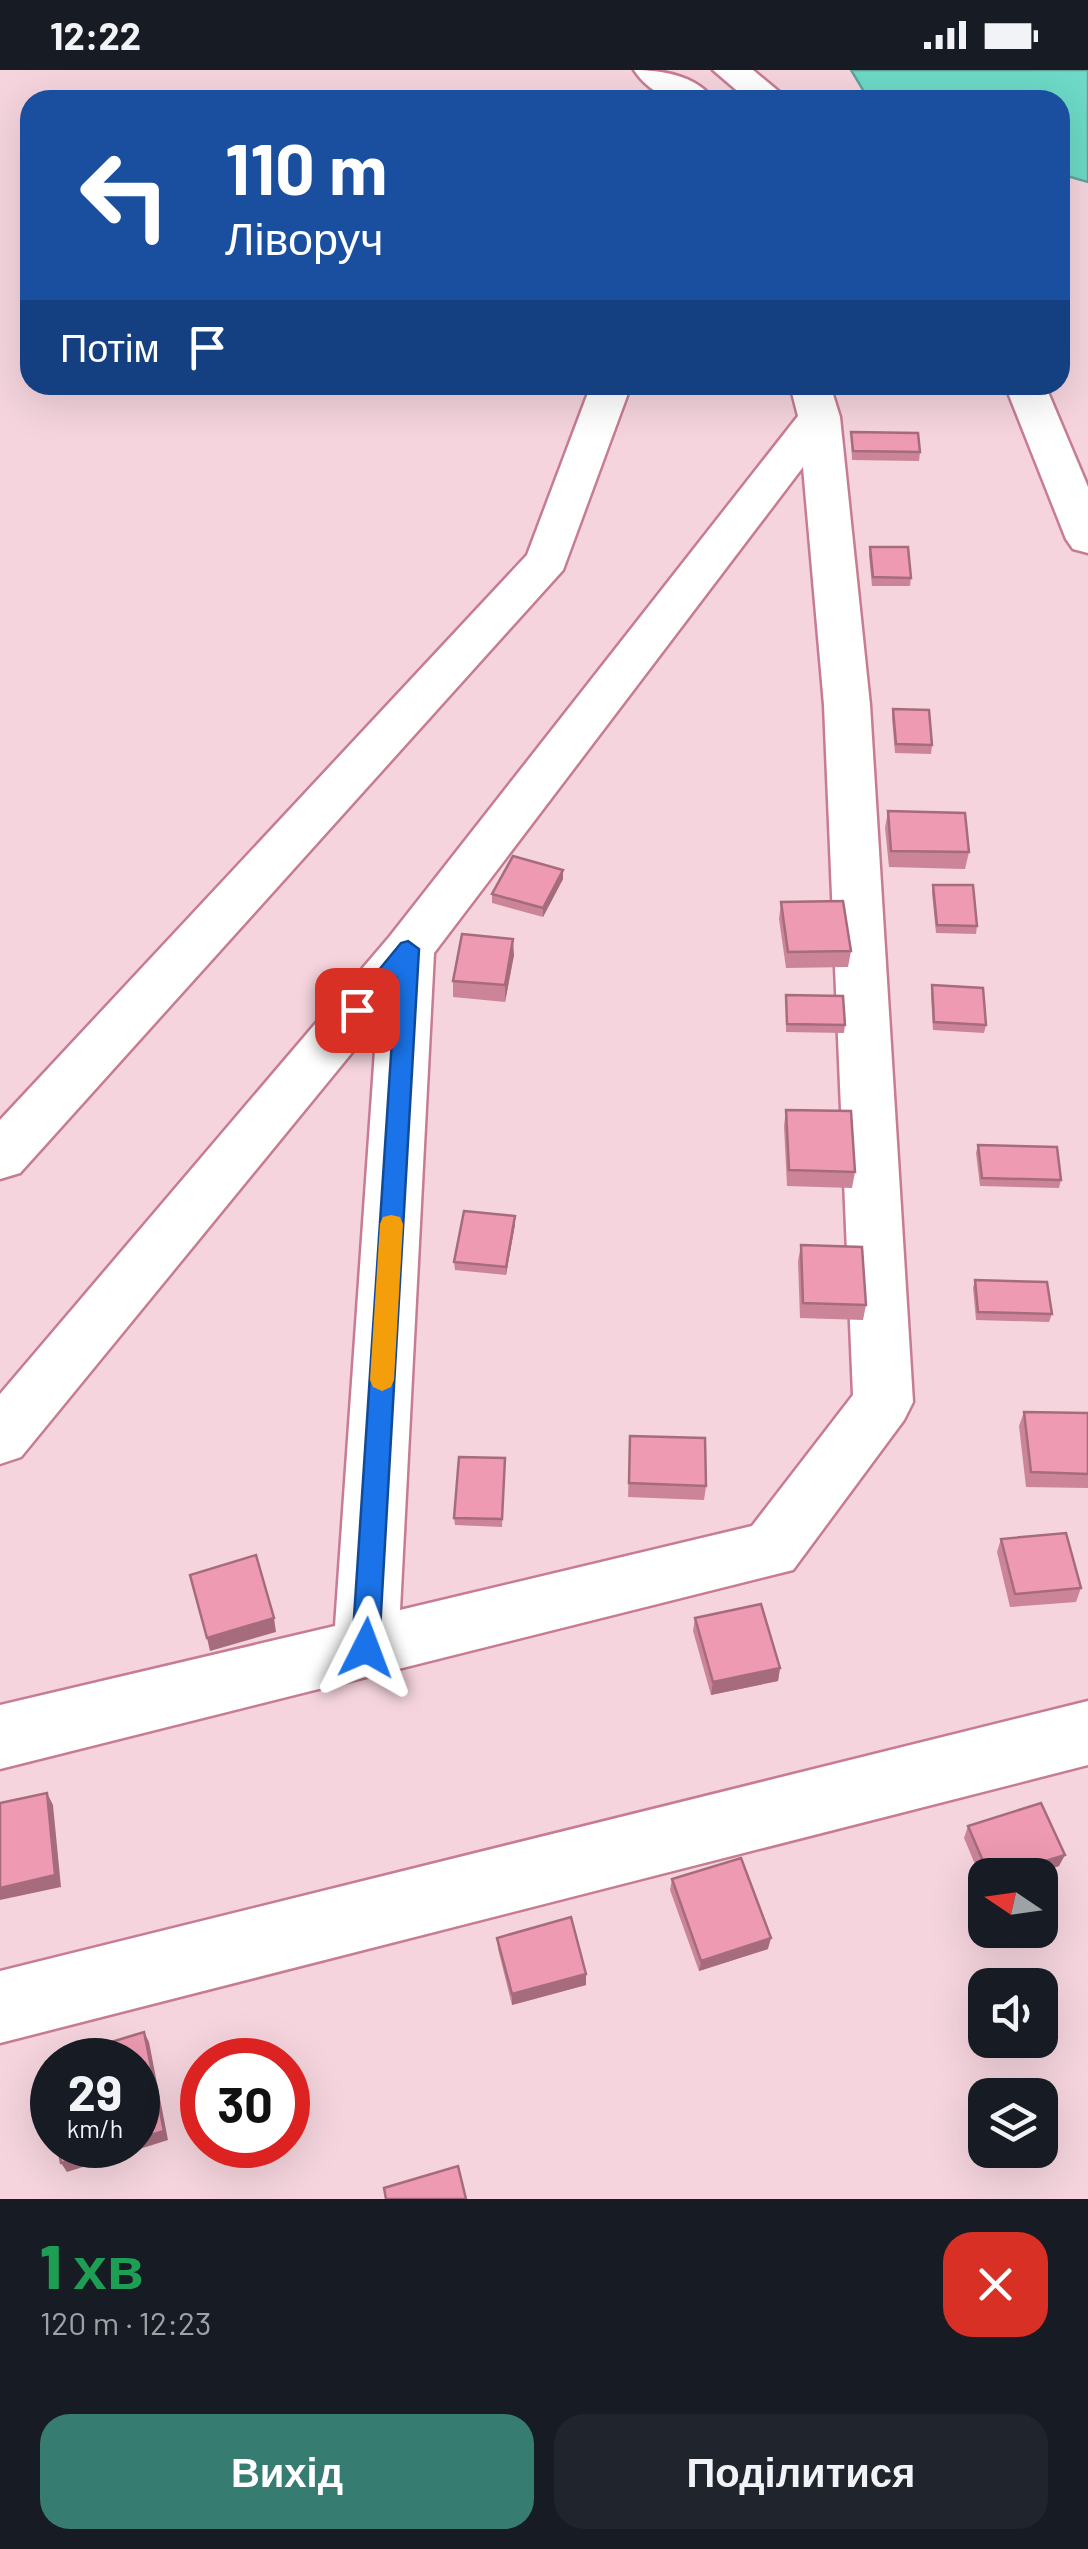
<!DOCTYPE html>
<html lang="uk">
<head>
<meta charset="utf-8">
<style>
  body { margin:0; font-family:Barlow,sans-serif; background:#20242c; color:#f1f3f6; height:100vh; display:flex; flex-direction:column; font-size:38px; white-space:nowrap }
  * { box-sizing:border-box; margin:0 }
  p { font-size:32px; color:#9ea1a6 }
  .icon { flex:none; width:55px; height:55px; fill:none; stroke:currentColor; stroke-width:2; stroke-linecap:round; stroke-linejoin:round }
  .map { position:relative; height:2129px; overflow:hidden }
  .drawer { display:flex; flex-direction:column; background:#171b24; flex:1 }
  .drawer>* { flex:none }
  .guide { position:absolute; left:20px; top:20px; width:1050px; height:305px; border-radius:30px; box-shadow:0 10px 40px #0002; background:#1a4fa0; color:#fff; overflow:hidden }
  .needle { width:65px; rotate:283deg }
  .controls { position:absolute; left:968px; top:1788px; display:grid; gap:20px }
  .controls a { display:grid; place-items:center; width:90px; height:90px; border-radius:20px; background:#171b24; box-shadow:0 10px 40px #0002; font-size:50px }
  .speed { position:absolute; left:30px; top:1968px; display:flex; gap:20px; font-size:50px; font-weight:700; text-align:center }
  .speed>* { display:grid; place-content:center; width:130px; height:130px; border-radius:50%; background:#171b24; box-shadow:0 10px 40px #0002; line-height:1 }
  .speed small { font-size:25px; font-weight:400 }
  .speed .limit { border:15px solid #d22; background:#fff; color:#111 }
  .pin { position:absolute; display:grid; place-items:center; width:85px; height:85px; color:#fff; margin:-42px; border-radius:20px; box-shadow:0 5px 15px #0006 }
  .me { position:absolute; width:110px; margin:-55px; rotate:3deg; stroke-linejoin:round; filter:drop-shadow(0 0 8px #0008) }
  .turn { display:flex; align-items:center; gap:35px; height:210px; padding:0 40px; font-size:45px }
  .turn .icon { width:130px; height:130px; stroke-width:2.5 }
  .turn b { display:block; font-size:70px; line-height:85px }
  .then { display:flex; align-items:center; height:95px; padding:0 40px; background:#0003; gap:20px; font-size:38px }
  .round { display:grid; place-items:center; flex:none; width:105px; height:105px; border-radius:30px; background:#20242c }
  .head { display:flex; align-items:center; justify-content:space-between; height:170px; padding:0 40px }
  h1 { font-size:60px; font-weight:800; line-height:75px; color:#1e9e55 }
  .action { display:flex; gap:20px; margin-top:auto; padding:20px 40px }
  .action a { flex:1; height:115px; border-radius:30px; background:#377c70; color:#fff; font-size:40px; font-weight:800; line-height:115px; text-align:center }
  .action a+a { background:#20242c; color:#f1f3f6 }
  .status { display:flex; justify-content:space-between; align-items:center; height:70px; padding:0 50px; background:#171b24; direction:ltr }
  .status svg { height:28px; fill:currentColor }
  .map>svg:first-child { display:block }
  .water { fill:#6dd9c6; stroke:#61a399; stroke-width:2.5 }
  .lines { fill:none; stroke-linecap:round; stroke-linejoin:round }
  .minor-casing { stroke:#c77c92; stroke-width:5 }
  .minor { fill:#fff; fill-rule:evenodd }
  .wall { fill:#cc8499 }
  .shaded-wall { fill:#a66c7d }
  .building { fill:#ed9ab2; stroke:#a66c7d; stroke-width:2.5 }
  .route { fill:#1a73e8; stroke:#114b97; stroke-width:2.5 }
  .slow { fill:#f59e0b }
</style>
</head>
<body>
<div class="status"><b>12:22</b><svg viewBox="0 0 49 12"><path d="M0 12V9h3v3zM5 12V6h3v6zM10 12V3h3v9zM15 12V0h3v12zM26 1h20v11H26zM47 4h2v5h-2z"/></svg></div>
<div class="map">
<svg width="1088" height="2129" viewBox="0 0 1088 2129">
  <rect width="100%" height="100%" fill="#f5d4dd"/>
  <!-- water -->
  <polygon class="water" points="851,0 1088,0 1088,112 1060,104 1060,30 869,30"/>
  <g class="lines">
    <!-- minor casing -->
    <g class="minor-casing">
      <g id="minor">
        <path d="M634 0C661 0 696 5 714 30 679 30 655 31 634 0Z"/>
        <polygon points="713,0 753,0 789,30 748,30"/>
        <polygon points="591,315 631,315 563,500 20,1103 0,1109 0,1050 527,485"/>
        <path d="M790 315H830L840 347 870 635 913 1332 904 1350 793 1500 0 1699V1635L335 1556 377 952 21 1387 0 1394V1324L390 866 798 346ZM803 397 824 635 853 1325 752 1456 400 1540 434 883Z"/>
        <polygon points="1005,315 1045,315 1088,417 1088,483 1073,479 1066,469"/>
        <polygon points="1088,1631 1088,1695 0,1973 0,1901"/>
      </g>
    </g>
    <!-- minor -->
    <use href="#minor" class="minor"/>
  </g>
  <!-- wall -->
  <g class="wall">
    <polygon points="842,315 885,315 884,323 843,322"/>
    <polygon points="851,362 920,382 919,391 852,390"/>
    <polygon points="870,477 911,508 910,516 872,516 869,485"/>
    <polygon points="893,639 932,675 931,684 895,683 892,648"/>
    <polygon points="888,741 969,782 965,799 889,797 885,758"/>
    <polygon points="563,809 543,847 492,833 492,824"/>
    <polygon points="933,815 977,856 976,864 936,863 932,823"/>
    <polygon points="781,832 851,881 848,897 786,898 779,849"/>
    <polygon points="514,885 505,932 453,927 453,911"/>
    <polygon points="932,915 986,955 984,963 933,960 931,924"/>
    <polygon points="786,925 845,955 844,963 786,962"/>
    <polygon points="786,1040 855,1102 852,1118 787,1116 784,1056"/>
    <polygon points="978,1075 1061,1110 1059,1118 980,1116 976,1083"/>
    <polygon points="515,1154 506,1205 455,1200 454,1192"/>
    <polygon points="801,1175 866,1235 863,1250 800,1248 798,1191"/>
    <polygon points="975,1210 1052,1244 1049,1252 976,1250 973,1218"/>
    <polygon points="1024,1342 1088,1343 1088,1418 1026,1417 1019,1356"/>
    <polygon points="630,1366 706,1416 704,1430 628,1427"/>
    <polygon points="505,1388 502,1457 455,1455 454,1448"/>
    <polygon points="1001,1469 1081,1518 1076,1532 1010,1537 997,1482"/>
    <polygon points="695,1548 780,1598 778,1611 711,1625 693,1561"/>
    <polygon points="968,1756 1059,1796 1031,1805 985,1805 985,1818 964,1768"/>
    <polygon points="672,1809 768,1879 699,1901 670,1820"/>
    <polygon points="497,1868 586,1904 586,1915 512,1935 498,1879"/>
  </g>
  <!-- shaded-wall -->
  <g class="shaded-wall">
    <polygon points="563,800 563,809 543,847 543,838"/>
    <polygon points="513,869 514,885 505,932 505,915"/>
    <polygon points="515,1146 515,1154 506,1205 506,1197"/>
    <polygon points="274,1548 276,1562 210,1581 207,1568"/>
    <polygon points="780,1598 778,1611 711,1625 713,1612"/>
    <polygon points="47,1723 53,1735 61,1817 0,1830 0,1818"/>
    <polygon points="1065,1785 1059,1796 1031,1805 1000,1805"/>
    <polygon points="771,1868 768,1879 699,1901 701,1891"/>
    <polygon points="586,1904 586,1915 512,1935 512,1924"/>
    <polygon points="144,1962 149,1972 168,2070 67,2102 61,2093 120,2075 138,2075"/>
  </g>
  <!-- building -->
  <g class="building">
    <polygon points="851,362 918,363 920,382 853,381"/>
    <polygon points="870,477 908,477 911,508 873,507"/>
    <polygon points="893,639 929,640 932,675 896,674"/>
    <polygon points="888,741 965,743 969,782 891,781"/>
    <polygon points="513,786 563,800 543,838 492,824"/>
    <polygon points="933,815 973,815 977,856 937,855"/>
    <polygon points="843,831 851,881 788,882 781,832"/>
    <polygon points="462,864 513,869 505,915 453,911"/>
    <polygon points="932,915 983,918 986,955 934,952"/>
    <polygon points="786,925 843,926 845,955 787,954"/>
    <polygon points="786,1040 851,1041 855,1102 789,1100"/>
    <polygon points="978,1075 1057,1077 1061,1110 982,1108"/>
    <polygon points="464,1141 515,1146 506,1197 454,1192"/>
    <polygon points="801,1175 862,1177 866,1235 803,1233"/>
    <polygon points="975,1210 1047,1212 1052,1244 978,1242"/>
    <polygon points="1024,1342 1088,1343 1088,1404 1031,1402"/>
    <polygon points="630,1366 705,1368 706,1416 629,1413"/>
    <polygon points="459,1387 505,1388 502,1449 454,1448"/>
    <polygon points="1066,1463 1081,1518 1015,1524 1001,1469"/>
    <polygon points="256,1485 274,1548 207,1568 190,1505"/>
    <polygon points="761,1534 780,1598 713,1612 695,1548"/>
    <polygon points="47,1723 55,1805 0,1818 0,1733"/>
    <polygon points="1041,1733 1065,1785 1000,1805 989,1805 968,1756"/>
    <polygon points="741,1788 771,1868 701,1891 672,1809"/>
    <polygon points="571,1847 586,1904 512,1924 497,1868"/>
    <polygon points="144,1962 164,2061 138,2069 138,1990 52,1990 52,2037 46,1992"/>
    <polygon points="58,2075 120,2075 61,2093"/>
    <polygon points="458,2096 466,2129 386,2129 384,2118"/>
  </g>
  <!-- route -->
  <polygon class="route" points="408,871 419,879 379,1578 375,1587 366,1591 356,1587 352,1578 396,909 365,946 350,946 346,940 401,873"/>
  <!-- slow -->
  <polygon class="slow" points="391,1145 400,1147 403,1154 394,1310 391,1317 382,1321 373,1317 370,1310 380,1154 383,1147"/>
</svg>
<div class="controls">
<a><svg class="needle" viewBox="-14 -14 28 28"><path d="M0-13l5 13h-10z" fill="#e53935"/><path d="M0 13l5-13h-10z" fill="#9ea1a6"/></svg></a>
<a><svg class="icon" aria-label="sound" viewBox="0 0 24 24"><path d="M4 9h4l5-4v14l-5-4H4zM17 9q2 3 0 6"/></svg></a>
<a><svg class="icon" aria-label="layers" viewBox="0 0 24 24"><path d="M12 4l9 5-9 5-9-5zM3 14l9 5 9-5"/></svg></a>
</div>
<div class="speed"><div>29<small>km/h</small></div><div class="limit">30</div></div>
<div class="pin" style="left:357px;top:940px;background:#d93025"><svg class="icon" aria-label="arrive" viewBox="0 0 24 24"><path d="M6 21V4h12l-3 4 3 4H6"/></svg></div>
<svg class="me" style="left:366px;top:1578px" viewBox="-20 -20 40 40"><path d="M0-17L14 15 0 8-14 15z" fill="#1a73e8" stroke="#fff" stroke-width="4"/></svg>
<div class="guide">
<div class="turn"><svg class="icon" aria-label="left" viewBox="0 0 24 24"><path d="M17 20v-9H6M10 6l-5 5 5 5"/></svg><div><b>110 m</b>Ліворуч</div></div>
<div class="then">Потім<svg class="icon" aria-label="arrive" viewBox="0 0 24 24"><path d="M6 21V4h12l-3 4 3 4H6"/></svg></div>
</div>
</div>
<section class="drawer">
<div class="head"><div><h1>1 хв</h1><p>120 m · 12:23</p></div><a class="round" style="background:#d93025;color:#fff"><svg class="icon" aria-label="close" viewBox="0 0 24 24"><path d="M6 6l12 12M18 6L6 18"/></svg></a></div>
<div class="action"><a>Вихід</a><a>Поділитися</a></div>
</section>
</body>
</html>
